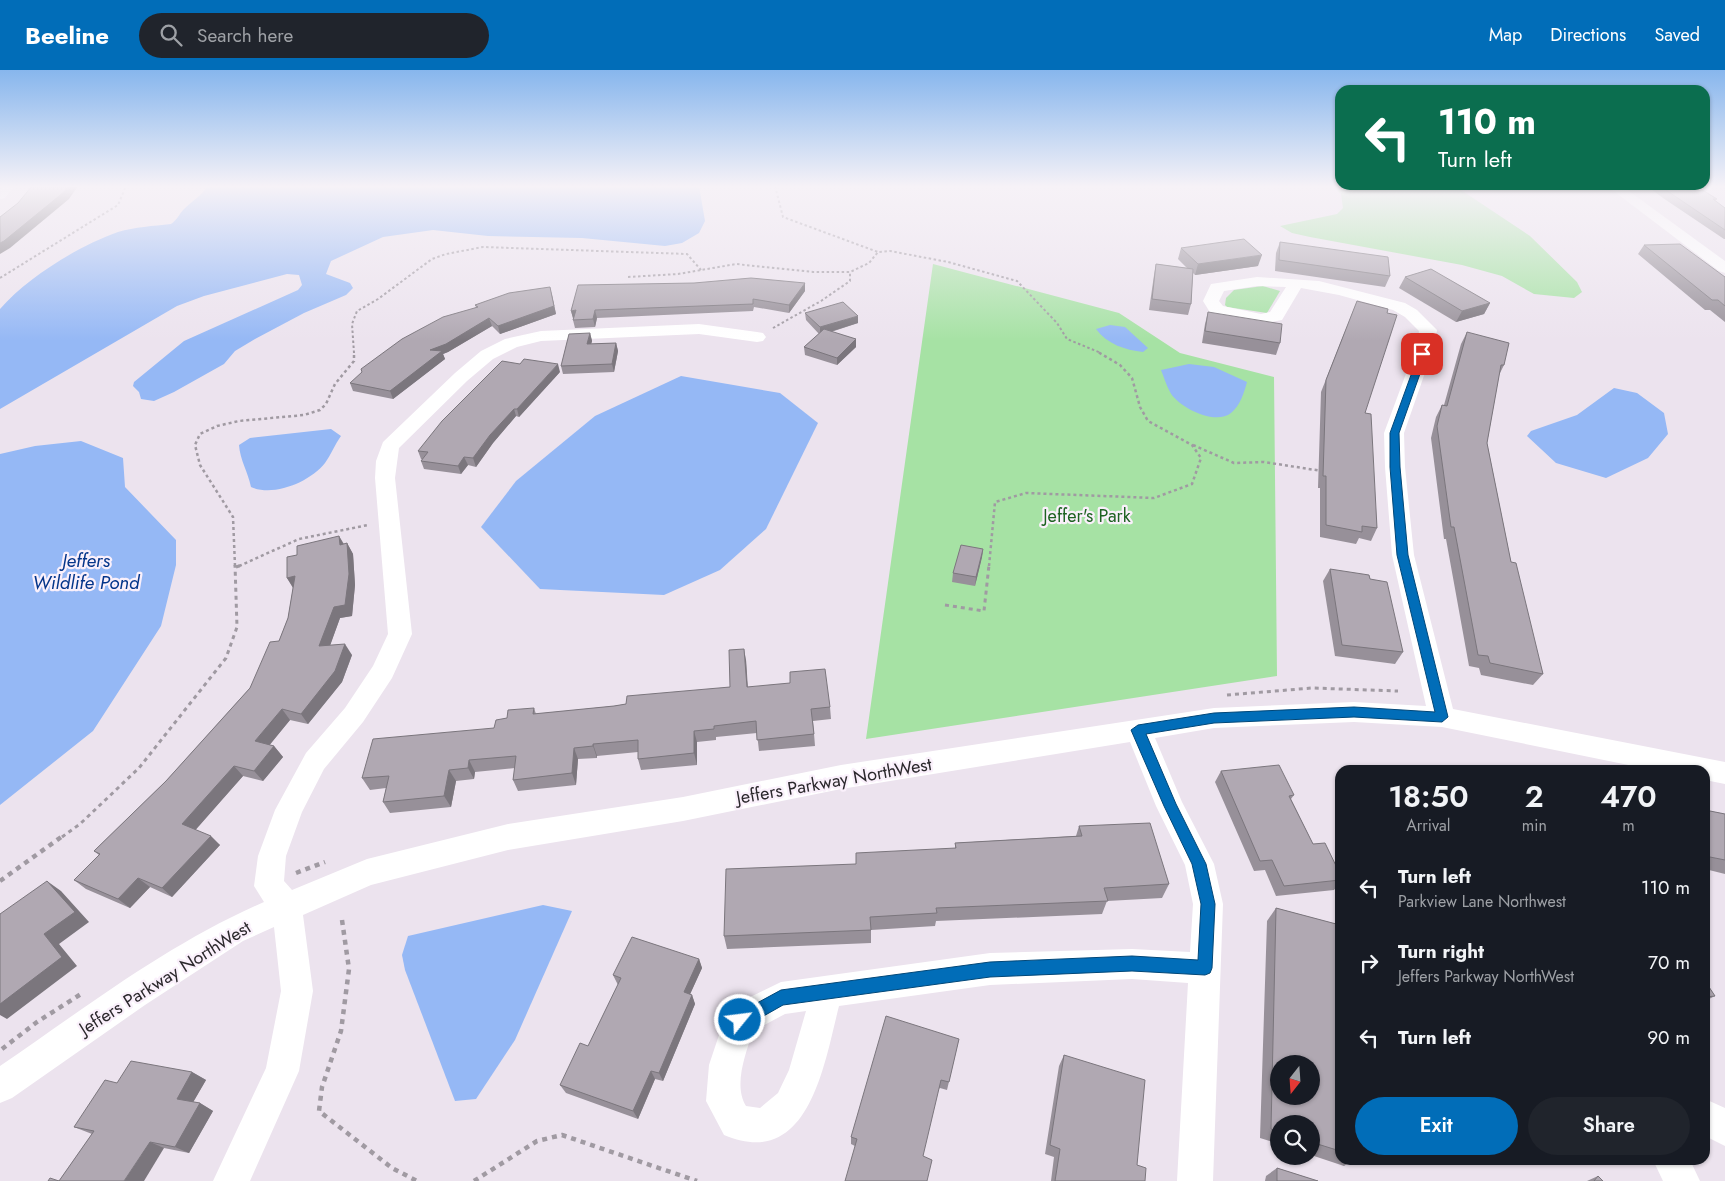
<!DOCTYPE html>
<html lang="en">
<head>
<meta charset="utf-8">
<style>
  body { margin:0; font-family:Jost,sans-serif; background:#20242c; color:#f1f3f6; height:100vh; display:flex; flex-direction:column; font-size:19px; white-space:nowrap }
  * { box-sizing:border-box; margin:0 }
  p { font-size:16px; color:#9ea1a6 }
  .icon { flex:none; width:28px; height:28px; fill:none; stroke:currentColor; stroke-width:2; stroke-linecap:round; stroke-linejoin:round }
  .map { position:relative; flex:1; overflow:hidden }
  .side { position:absolute; left:1335px; top:695px; width:375px; height:400px; display:flex; flex-direction:column; background:#171b24; border-radius:15px; box-shadow:0 1px 4px #0004 }
  .side>* { flex:none }
  .banner { position:absolute; left:1335px; top:15px; width:375px; height:105px; border-radius:15px; box-shadow:0 1px 4px #0004; background:#0b6e4f; color:#fff; overflow:hidden }
  .needle { width:32px; rotate:197deg }
  .buttons { position:absolute; left:1270px; top:985px; display:grid; gap:10px }
  .buttons a { display:grid; place-items:center; width:50px; height:50px; border-radius:50%; background:#171b24; box-shadow:0 1px 4px #0004; font-size:25px }
  .pin { position:absolute; display:grid; place-items:center; width:42px; height:42px; color:#fff; margin:-21px; border-radius:10px; box-shadow:0 2px 8px #0006 }
  .me { position:absolute; width:55px; margin:-28px; rotate:61deg; stroke-linejoin:round; filter:drop-shadow(0 0 4px #0008) }
  .turn { display:flex; align-items:center; gap:18px; height:105px; padding:0 20px; font-size:22px }
  .turn .icon { width:65px; height:65px; stroke-width:2.5 }
  .turn b { display:block; font-size:35px; line-height:42px }
  .eta { display:flex; justify-content:space-evenly; align-items:center; height:85px; text-align:center }
  .eta b { font-size:30px; font-weight:600; line-height:35px }
  .cta { display:flex; gap:10px; margin-top:auto; padding:10px 20px }
  .cta a { flex:1; height:58px; border-radius:30px; background:#016db8; color:#fff; font-size:20px; font-weight:600; line-height:58px; text-align:center }
  .cta a+a { background:#20242c; color:#f1f3f6 }
  ul { padding:0; list-style:none }
  li { display:flex; align-items:center; gap:15px; height:75px; padding:0 20px }
  li div { flex:1 }
  li b { display:block; font-size:19px }
  li em { font-style:normal }
  header { display:flex; align-items:center; gap:30px; box-sizing:border-box; height:70px; padding:0 25px; background:#016db8; color:#fff }
  header strong { font-size:24px }
  nav { display:flex; gap:28px; margin-inline-start:auto; font-size:18px }
  .search { width:350px; height:45px; background:#20242c; display:flex; align-items:center; gap:12px; box-sizing:border-box; padding:0 18px; border-radius:28px; color:#9ea1a6; font-size:19px }
  .map>svg:first-child { display:block }
  .green { fill:#a6e2a4 }
  .water { fill:#95b8f5 }
  .lines { fill:none; stroke-linecap:round; stroke-linejoin:round }
  .path-far3 { stroke:#a09aa2; stroke-width:2; stroke-dasharray:2.5 2.5; stroke-linecap:butt }
  .path-far2 { stroke:#a09aa2; stroke-width:2.5; stroke-dasharray:3 3; stroke-linecap:butt }
  .path-far1 { stroke:#a09aa2; stroke-width:3; stroke-dasharray:4 4; stroke-linecap:butt }
  .path { stroke:#a09aa2; stroke-width:4.5; stroke-dasharray:5 5; stroke-linecap:butt }
  .minor { fill:#fff; fill-rule:evenodd }
  .wall { fill:#979099 }
  .shaded-wall { fill:#7b767d }
  .building { fill:#b0a8b2; stroke:#7b767d; fill-rule:evenodd }
  .route { fill:#016db8; stroke:#014778 }
  .labels { text-anchor:middle; stroke-width:4.5; stroke-linejoin:round; paint-order:stroke }
  .park-label { font-size:18px; fill:#1d6221; stroke:#faf0fb }
  .street-label { font-size:18px; fill:#2b282c; stroke:#faf0fb }
  .water-label { font-size:19px; font-style:italic; fill:#04358a; stroke:#faf0fb }
</style>
</head>
<body>
<header>
<strong>Beeline</strong>
<div class="search"><svg class="icon" aria-label="search" viewBox="0 0 24 24"><circle cx="10" cy="10" r="6"/><path d="M15 15l6 6"/></svg>Search here</div>
<nav><a>Map</a><a>Directions</a><a>Saved</a></nav>
</header>
<div class="map">
<svg width="1725" height="1111" viewBox="0 0 1725 1111">
  <rect width="100%" height="100%" fill="#ece3ee"/>
  <!-- green -->
  <g class="green">
    <polygon points="1332,116 1455,116 1530,166 1577,212 1582,222 1574,228 1534,224 1502,206 1462,195 1310,167 1292,163 1280,156 1337,144 1343,138 1341,124"/>
    <polygon points="933,194 1119,243 1180,283 1274,307 1277,606 866,669"/>
    <polygon points="1263,216 1280,221 1267,243 1227,237 1225,235 1226,228 1234,220"/>
  </g>
  <!-- water -->
  <g class="water">
    <path d="M207 116H699L705 151 699 163 682 173 665 176 582 168 488 166 433 160 383 167 331 191 326 204 350 213 353 218 346 225 304 243 255 269 235 281 224 294 174 322 154 331 141 329 139 322 133 316 134 312 184 271 298 220 302 215 299 205 287 204 204 226 177 236 0 339V239C27 208 78 176 118 162 135 157 153 156 171 154 178 149 179 144 184 139 192 131 202 126 207 116Z"/>
    <path d="M1110 255 1125 257 1148 278 1143 282C1125 280 1107 274 1096 259Z"/>
    <path d="M1189 294 1214 297 1247 312C1244 323 1240 336 1231 343 1215 356 1178 337 1170 322 1166 315 1164 307 1161 300Z"/>
    <polygon points="681,306 780,323 818,353 766,459 720,500 664,525 540,519 481,457 516,411 595,346"/>
    <polygon points="1614,318 1637,323 1664,343 1668,364 1648,388 1606,408 1556,393 1527,366 1531,361 1577,345"/>
    <path d="M331 359 341 366C335 374 331 385 325 393 310 412 274 427 251 417 248 402 240 390 239 375L250 368Z"/>
    <polygon points="81,371 123,388 125,417 176,470 176,495 161,556 93,661 0,735 0,384 35,376"/>
    <polygon points="543,835 572,841 515,970 476,1029 455,1031 405,900 402,885 408,866"/>
  </g>
  <g class="lines">
    <!-- path-far3 -->
    <g class="path-far3">
      <polyline points="775,116 783,147 878,182"/>
      <polyline points="628,207 678,204 736,194 813,202 850,202 869,193 878,182 890,181 948,192 1017,211 1057,253 1067,269 1101,283"/>
      <polyline points="0,208 118,135 126,116"/>
      <polyline points="773,258 821,231 850,211 850,202"/>
      <polyline points="354,283 352,254 357,241 378,229 432,189 446,184 483,177 687,184 701,200"/>
    </g>
    <!-- path-far2 -->
    <g class="path-far2">
      <polyline points="1193,375 1234,393 1264,392 1322,401"/>
      <polyline points="235,496 233,447 200,395 195,375 200,364 217,356 239,351 304,345 320,340 326,334 335,314 354,291 354,282"/>
      <polyline points="239,496 299,469 368,455"/>
      <polyline points="989,496 995,432 1026,423 1154,428 1192,414 1201,388 1192,375 1148,351 1140,337 1132,308 1120,295 1098,282"/>
    </g>
    <!-- path-far1 -->
    <g class="path-far1">
      <polyline points="236,497 242,495"/>
      <polyline points="945,535 984,541 989,495"/>
      <polyline points="1227,625 1312,618 1398,621"/>
      <polyline points="62,767 80,754 139,698 226,588 237,557 235,495"/>
    </g>
    <!-- path -->
    <g class="path">
      <polyline points="296,803 325,792"/>
      <polyline points="0,811 64,765"/>
      <polyline points="342,850 349,899 341,961 322,1017 319,1041 392,1098 417,1111"/>
      <polyline points="2,979 37,952 81,924"/>
      <polyline points="474,1111 537,1071 562,1065 697,1111"/>
    </g>
    <!-- minor -->
    <g class="minor">
      <polygon points="1,116 15,116 5,128 0,129"/>
      <polygon points="1607,116 1622,116 1725,191 1725,203 1719,201"/>
      <path d="M1257 207 1319 211 1405 233 1417 240 1437 260 1435 274 1404 363 1405 397 1414 485 1453 639 1725 692V714L1705 710V700H1653L1442 657 1354 652 1214 658 1155 668 1182 732 1214 794 1223 834 1213 1111H1177L1188 913 1132 909 990 915 839 936C824 995 809 1101 724 1065L706 1031 709 995 728 938 781 912 990 883 1132 879 1190 882 1193 834 1185 795 1156 736 1130 672 841 719 683 751 508 780 371 815 303 845 313 921 299 1001 250 1111H213L266 998 281 921 274 857 243 871 145 935 12 1028 0 1033V996C85 938 169 873 264 832L254 816 258 786 275 740 306 683 345 638 373 596 388 564 375 408 376 391 383 372 455 303 481 281 505 269 541 261 699 254 757 262 763 263 766 267 763 271 757 272 699 264 541 271 517 277 493 289 467 311 399 378 395 408 412 564 392 608 363 652 324 699 302 742 286 786 284 811 292 820 367 789 508 754 683 727 841 695 1214 638 1354 632 1426 636 1392 485 1385 397 1384 363 1417 274 1419 261 1405 247 1393 240 1339 225 1301 218 1282 250 1261 254 1211 244 1203 231 1211 214ZM1257 216 1286 217 1270 242 1261 244 1223 236 1219 231 1224 221ZM806 941 789 1000 778 1023 760 1038 746 1036C733 1015 746 983 753 961L785 944Z"/>
      <polygon points="1705,1029 1725,1038 1725,1076 1705,1066"/>
      <polygon points="1653,1090 1690,1090 1700,1111 1663,1111"/>
    </g>
  </g>
  <!-- wall -->
  <g class="wall">
    <polygon points="1647,116 1696,116 1717,129 1715,131 1725,138 1725,169 1724,169 1663,128"/>
    <polygon points="1280,172 1390,206 1385,217 1275,201 1276,183"/>
    <polygon points="1644,175 1725,207 1725,252 1710,240 1705,240 1638,184"/>
    <polygon points="1181,178 1258,196 1195,205 1193,203 1191,234 1188,245 1149,240 1154,205 1156,194 1187,198 1178,189"/>
    <polygon points="1405,207 1490,233 1484,244 1456,252 1399,218"/>
    <polygon points="805,221 789,243 754,237 753,241 597,248 595,257 575,258 573,250 574,248 573,248 571,241"/>
    <polygon points="552,225 556,244 500,264 492,256 448,282 443,284 445,289 393,329 353,321 350,313 476,237 475,235"/>
    <polygon points="1357,231 1365,343 1377,458 1371,471 1359,468 1356,474 1320,467 1320,418 1318,418 1321,322"/>
    <polygon points="1208,242 1280,273 1276,285 1202,273 1205,254"/>
    <polygon points="805,243 858,253 831,262 856,269 856,277 837,295 805,285 804,277 819,264 806,250"/>
    <polygon points="1467,262 1504,295 1499,305 1487,373 1511,492 1543,604 1533,615 1481,605 1479,598 1469,596 1446,469 1444,469 1431,368 1436,347 1442,335 1444,335 1461,274"/>
    <polygon points="590,263 592,271 591,274 616,273 618,281 614,302 563,304 561,296"/>
    <polygon points="560,302 519,347 516,346 493,373 476,397 468,395 461,404 424,399 421,391 422,389 421,389 418,381"/>
    <polygon points="339,466 344,474 347,473 353,484 355,515 352,546 340,548 330,575 352,585 342,612 308,654 290,650 269,675 274,676 283,687 263,711 243,706 195,760 220,775 172,827 150,817 130,838 86,819 74,810 99,785 94,781 166,711 250,618 279,571 288,548 293,518 287,508 297,485"/>
    <polygon points="983,479 982,487 975,516 952,512 953,503"/>
    <polygon points="1330,499 1370,509 1403,582 1395,594 1335,586 1323,511"/>
    <polygon points="746,590 748,617 830,637 831,649 813,651 815,676 759,681 757,663 716,667 716,670 697,672 697,695 641,700 638,689 638,682 597,686 597,688 578,689 576,715 518,721 513,710 515,698 475,702 474,709 456,711 451,737 390,743 383,732 386,718 370,720 362,708 494,658 534,638 536,644 614,636 730,617"/>
    <polygon points="1221,701 1294,725 1291,729 1313,774 1340,804 1340,813 1334,820 1276,826 1265,800 1254,801 1215,712"/>
    <polygon points="1705,740 1725,744 1725,804 1705,799"/>
    <polygon points="1079,756 1169,814 1162,828 1107,831 1102,844 936,851 935,856 871,860 871,873 727,879 724,866 955,778 955,773 1076,766"/>
    <polygon points="1276,838 1340,855 1340,1090 1353,1090 1344,1096 1311,1085 1311,1054 1279,1054 1279,1074 1260,1068 1267,851"/>
    <polygon points="699,889 702,898 690,924 692,925 695,934 663,1011 655,1009 638,1049 566,1023 560,1015 588,976 618,915 613,905"/>
    <polygon points="1705,911 1715,926 1705,931"/>
    <polygon points="959,969 947,1020 940,1018 855,1076 851,1074 851,1067"/>
    <polygon points="1064,985 1137,1095 1145,1111 1051,1111 1054,1087 1045,1084 1059,996"/>
    <polygon points="192,1002 206,1010 193,1032 200,1033 213,1041 189,1083 164,1078 59,1111 92,1064 74,1057 117,1013"/>
    <polygon points="1277,1098 1318,1111 1265,1111 1266,1106"/>
    <polygon points="1598,1106 1603,1111 1587,1111"/>
  </g>
  <!-- shaded-wall -->
  <g class="shaded-wall">
    <polygon points="69,116 78,116 69,129 10,178 0,184 0,173"/>
    <polygon points="1262,185 1258,196 1195,205 1198,194"/>
    <polygon points="805,213 805,221 789,243 789,235"/>
    <polygon points="550,217 556,244 500,264 498,256"/>
    <polygon points="1490,233 1484,244 1456,252 1462,241"/>
    <polygon points="576,240 578,247 573,248 571,241"/>
    <polygon points="595,240 597,248 595,257 593,249"/>
    <polygon points="858,246 858,253 820,265 820,257"/>
    <polygon points="489,248 492,256 448,282 443,284 445,289 393,329 390,321 430,280"/>
    <polygon points="590,263 592,271 589,282 587,274"/>
    <polygon points="856,269 856,277 837,295 837,288"/>
    <polygon points="616,273 618,281 614,302 612,294"/>
    <polygon points="558,294 560,302 519,347 517,339"/>
    <polygon points="514,339 516,346 493,373 476,397 473,388 490,365"/>
    <polygon points="464,387 468,395 461,404 458,396"/>
    <polygon points="339,466 345,477 340,475"/>
    <polygon points="347,473 353,484 355,515 352,546 340,548 326,587 319,576"/>
    <polygon points="983,479 982,487 975,516 976,507"/>
    <polygon points="295,506 294,519 287,508"/>
    <polygon points="345,574 352,585 342,612 308,654 301,644"/>
    <polygon points="744,579 746,590 748,629 747,617"/>
    <polygon points="282,639 290,650 264,682 255,671"/>
    <polygon points="694,661 697,672 697,695 694,683"/>
    <polygon points="593,674 597,686 597,688 593,676"/>
    <polygon points="274,676 283,687 263,711 254,701"/>
    <polygon points="574,678 578,689 576,715 572,703"/>
    <polygon points="469,690 475,702 474,709 468,698"/>
    <polygon points="234,696 243,706 192,764 182,754"/>
    <polygon points="449,700 456,711 451,737 444,726"/>
    <polygon points="211,766 220,775 172,827 162,818"/>
    <polygon points="138,808 150,817 130,838 118,829"/>
    <polygon points="47,811 61,821 89,852 59,874 77,896 7,949 0,945 0,934 44,864"/>
    <polygon points="699,889 702,898 687,931 684,922"/>
    <polygon points="692,925 695,934 663,1011 659,1003"/>
    <polygon points="651,1001 655,1009 638,1049 633,1041"/>
    <polygon points="192,1002 206,1010 191,1036 177,1029"/>
    <polygon points="200,1033 213,1041 189,1083 175,1077"/>
    <polygon points="150,1072 164,1078 144,1111 124,1111"/>
  </g>
  <!-- building -->
  <g class="building">
    <polygon points="32,116 69,116 64,122 4,171 0,173 0,147 18,133"/>
    <polygon points="1660,116 1696,116 1717,129 1713,129 1725,138 1725,160"/>
    <polygon points="1244,169 1262,185 1198,194 1181,178"/>
    <polygon points="1280,172 1388,187 1390,206 1279,190"/>
    <polygon points="1680,174 1725,207 1725,236 1718,230 1712,230 1644,175"/>
    <polygon points="1156,194 1193,199 1191,234 1152,229"/>
    <polygon points="1431,199 1490,233 1462,241 1405,207"/>
    <polygon points="751,208 805,213 789,235 753,229 753,234 595,240 593,249 573,250 576,240 571,241 578,215 694,213"/>
    <polygon points="550,217 554,236 498,256 489,248 446,274 430,280 442,281 390,321 350,313 362,302 361,299 402,269 443,247 478,237 475,235 509,223"/>
    <polygon points="1357,231 1388,239 1387,243 1397,245 1365,343 1371,344 1377,458 1362,456 1362,462 1326,455 1326,406 1323,406 1326,310"/>
    <polygon points="843,232 858,246 820,257 805,243"/>
    <polygon points="1208,242 1282,254 1280,273 1205,261"/>
    <polygon points="824,259 856,269 837,288 804,277"/>
    <polygon points="1467,262 1509,273 1504,295 1501,295 1487,373 1511,492 1516,493 1543,604 1490,593 1488,586 1478,585 1454,457 1451,457 1437,356 1442,335 1447,336"/>
    <polygon points="590,263 587,274 616,273 612,294 561,296 569,264"/>
    <polygon points="524,289 558,294 517,339 514,339 490,365 473,388 464,387 458,396 421,391 428,382 418,381 442,351 502,291 520,294"/>
    <polygon points="339,466 340,475 347,473 349,504 345,535 334,537 319,576 345,574 335,601 301,644 282,639 255,671 274,676 254,701 234,696 182,754 211,766 162,818 138,808 118,829 74,810 100,784 94,781 166,711 250,618 270,572 279,571 288,548 295,506 287,508 287,487 297,485 297,476"/>
    <polygon points="961,475 983,479 976,507 953,503"/>
    <polygon points="1330,499 1369,505 1370,509 1387,512 1403,582 1342,575"/>
    <polygon points="744,579 747,617 790,613 790,602 825,599 830,637 811,639 814,664 757,670 756,651 714,656 714,659 694,661 694,683 638,689 638,670 593,674 593,676 574,678 572,703 513,710 516,686 469,690 468,698 449,700 444,726 383,732 389,706 362,708 373,669 494,658 496,650 507,648 508,640 534,638 533,644 614,636 626,634 627,626 730,617 729,580"/>
    <polygon points="1279,695 1294,725 1289,726 1313,774 1325,773 1340,804 1340,810 1284,816 1272,790 1260,791 1221,701"/>
    <polygon points="1705,740 1725,744 1725,790 1705,786"/>
    <polygon points="1150,753 1169,814 1104,818 1108,831 936,838 937,843 870,847 871,860 724,866 726,799 856,794 856,783 956,778 955,773 1082,766 1079,756"/>
    <polygon points="47,811 75,842 44,864 62,887 0,934 0,844"/>
    <path d="M1276 838 1340 855V1081L1311 1072V1054H1279V1062L1271 1059ZM1279 994H1311V1026H1279Z"/>
    <polygon points="632,867 699,889 684,922 692,925 659,1003 651,1001 633,1041 560,1015 580,973 588,976 621,908 613,905"/>
    <polygon points="1705,911 1715,926 1705,927"/>
    <polygon points="886,946 959,969 949,1012 941,1010 923,1086 932,1090 927,1111 845,1111 857,1069 851,1067"/>
    <polygon points="1064,985 1145,1010 1137,1095 1146,1098 1145,1111 1055,1111 1060,1079 1050,1075"/>
    <polygon points="131,991 192,1002 177,1029 200,1033 175,1077 150,1072 124,1111 48,1111 50,1108 59,1111 94,1061 74,1057 105,1010 117,1013"/>
    <polygon points="1277,1098 1318,1111 1277,1111"/>
    <polygon points="1598,1106 1603,1111 1594,1111"/>
  </g>
  <!-- sky -->
  <linearGradient id="sky" x2="0" y2="1"><stop stop-color="#87b6ed"/><stop offset="0.43" stop-color="#f6f2f7"/><stop offset="1" stop-color="#f6f2f7" stop-opacity="0"/></linearGradient>
  <rect width="1725" height="271" fill="url(#sky)"/>
  <!-- route -->
  <polygon class="route" points="1419,283 1427,284 1399,363 1400,397 1408,485 1448,647 1442,652 1354,647 1214,653 1146,664 1176,734 1206,794 1215,834 1212,898 1210,903 1205,905 1132,901 990,907 783,935 746,956 740,958 735,956 732,950 735,945 781,920 990,892 1132,886 1198,890 1201,834 1192,794 1164,736 1131,660 1138,655 1214,643 1354,637 1435,642 1397,485 1390,397 1390,363"/>
  <g class="labels">
    <!-- park labels -->
    <g class="park-label">
      <text x="1087" y="452">Jeffer's Park</text>
    </g>
    <!-- street labels -->
    <g class="street-label">
      <text transform="translate(834 711) rotate(-10)" y="6">Jeffers Parkway NorthWest</text>
      <text transform="translate(165 908) rotate(-32)" y="6">Jeffers Parkway NorthWest</text>
    </g>
    <!-- water labels -->
    <g class="water-label">
      <text x="86" y="497">Jeffers<tspan x="86" dy="22">Wildlife Pond</tspan></text>
    </g>
  </g>
</svg>
<div class="buttons">
<a><svg class="needle" viewBox="-14 -14 28 28"><path d="M0-13l5 13h-10z" fill="#e53935"/><path d="M0 13l5-13h-10z" fill="#9ea1a6"/></svg></a>
<a><svg class="icon" aria-label="search" viewBox="0 0 24 24"><circle cx="10" cy="10" r="6"/><path d="M15 15l6 6"/></svg></a>
</div>
<div class="pin" style="left:1422px;top:284px;background:#d93025"><svg class="icon" aria-label="arrive" viewBox="0 0 24 24"><path d="M6 21V4h12l-3 4 3 4H6"/></svg></div>
<svg class="me" style="left:740px;top:950px" viewBox="-20 -20 40 40"><circle r="17" fill="#016db8" stroke="#fff" stroke-width="3"/><path d="M0-11L8 9 0 5-8 9z" fill="#fff"/></svg>
<div class="banner">
<div class="turn"><svg class="icon" aria-label="left" viewBox="0 0 24 24"><path d="M17 20v-9H6M10 6l-5 5 5 5"/></svg><div><b>110 m</b>Turn left</div></div>
</div>
<section class="side">
<div class="eta">
<div><b>18:50</b><p>Arrival</p></div>
<div><b>2</b><p>min</p></div>
<div><b>470</b><p>m</p></div>
</div>
<ul>
<li><svg class="icon" aria-label="left" viewBox="0 0 24 24"><path d="M17 20v-9H6M10 6l-5 5 5 5"/></svg><div><b>Turn left</b><p>Parkview Lane Northwest</p></div><em>110 m</em></li>
<li><svg class="icon" aria-label="right" viewBox="0 0 24 24"><path d="M7 20v-9h11M14 6l5 5-5 5"/></svg><div><b>Turn right</b><p>Jeffers Parkway NorthWest</p></div><em>70 m</em></li>
<li><svg class="icon" aria-label="left" viewBox="0 0 24 24"><path d="M17 20v-9H6M10 6l-5 5 5 5"/></svg><div><b>Turn left</b></div><em>90 m</em></li>
</ul>
<div class="cta"><a>Exit</a><a>Share</a></div>
</section>
</div>
</body>
</html>
